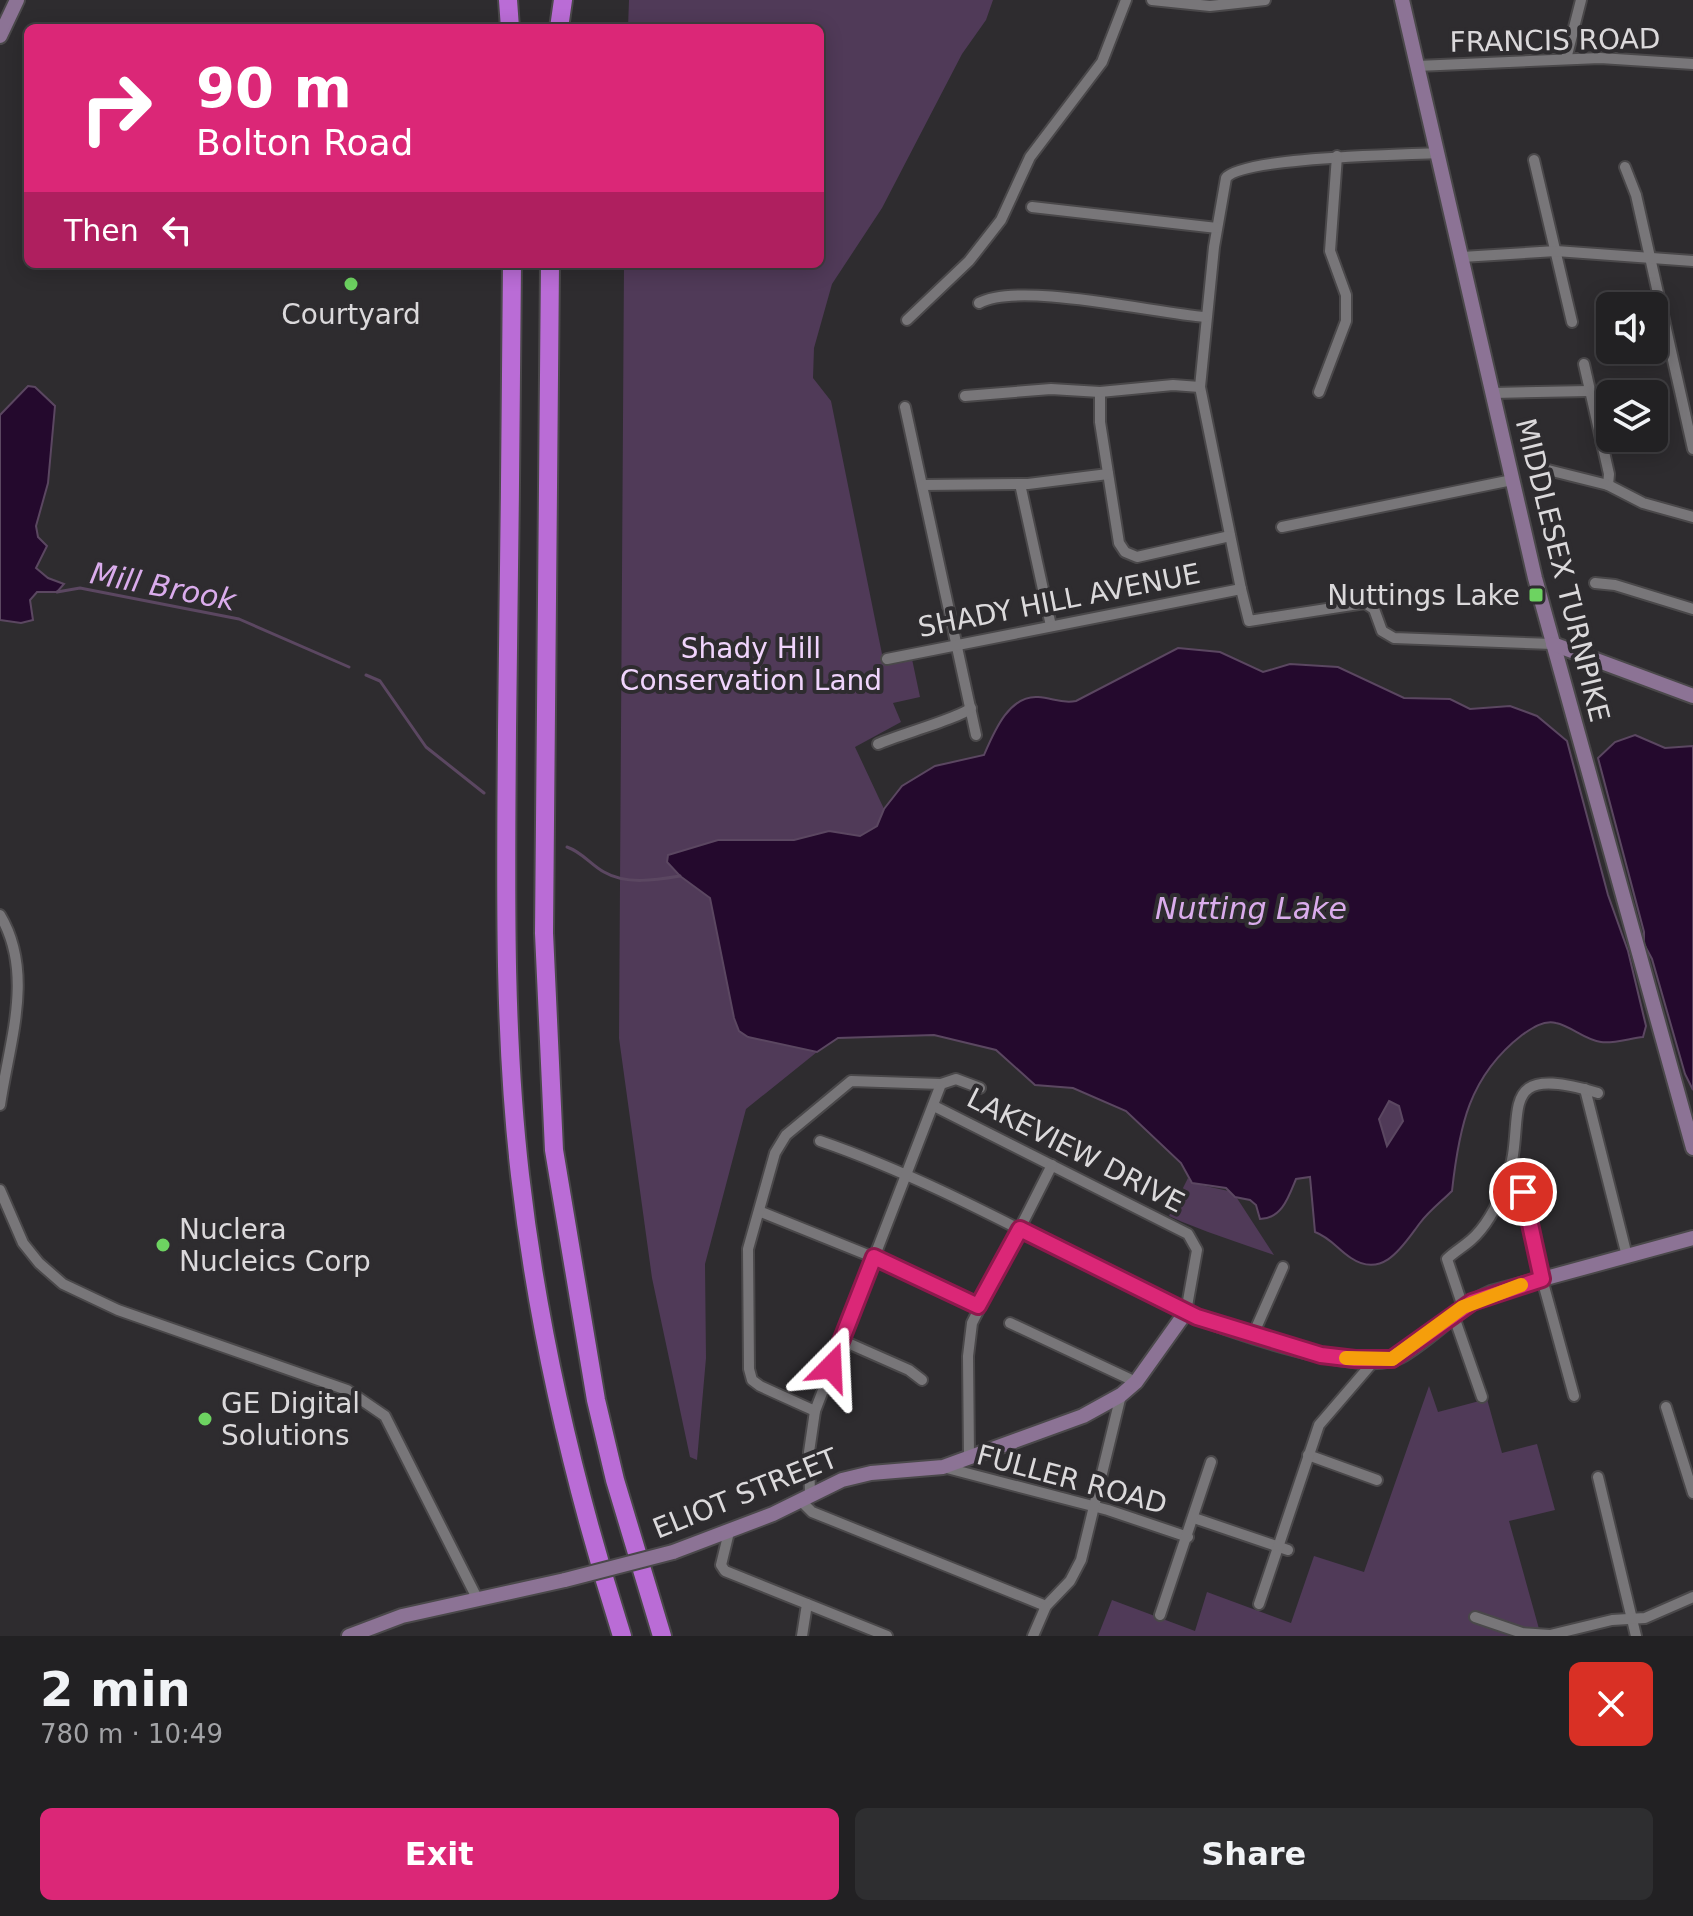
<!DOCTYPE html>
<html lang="en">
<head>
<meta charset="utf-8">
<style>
  body { margin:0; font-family:"DejaVu Sans",sans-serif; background:#2e2e30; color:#f1f3f6; height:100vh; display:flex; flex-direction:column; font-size:30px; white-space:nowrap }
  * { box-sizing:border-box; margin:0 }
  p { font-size:26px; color:#a2a3a6 }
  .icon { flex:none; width:44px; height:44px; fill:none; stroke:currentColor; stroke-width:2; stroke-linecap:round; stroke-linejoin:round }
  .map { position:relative; height:1636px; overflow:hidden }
  .details { display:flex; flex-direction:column; background:#222123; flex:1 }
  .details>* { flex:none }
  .hud { position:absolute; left:24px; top:24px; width:800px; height:244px; border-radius:12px; box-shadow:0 4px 20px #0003,0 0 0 2px #3f3e41; background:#db2777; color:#fff; overflow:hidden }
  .tools { position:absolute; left:1596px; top:292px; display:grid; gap:16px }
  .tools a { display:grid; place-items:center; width:72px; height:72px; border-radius:12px; background:#222123; box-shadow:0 4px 20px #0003,0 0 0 2px #3f3e41; font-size:40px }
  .pin { position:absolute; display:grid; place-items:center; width:68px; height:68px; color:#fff; margin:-34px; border:4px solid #fff; border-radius:50%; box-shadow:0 2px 8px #0007 }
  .me { position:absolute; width:88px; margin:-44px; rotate:21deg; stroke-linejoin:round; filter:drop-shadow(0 0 6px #0008) }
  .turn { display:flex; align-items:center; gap:28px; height:168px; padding:0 40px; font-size:36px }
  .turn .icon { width:104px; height:104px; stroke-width:2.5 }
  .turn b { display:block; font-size:56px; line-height:68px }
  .then { display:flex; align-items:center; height:76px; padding:0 40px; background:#0003; gap:16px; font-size:30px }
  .round { display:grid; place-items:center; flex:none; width:84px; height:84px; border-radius:12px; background:#2e2e30 }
  .head { display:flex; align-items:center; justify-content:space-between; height:136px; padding:0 40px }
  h1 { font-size:48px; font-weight:800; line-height:60px }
  .action { display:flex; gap:16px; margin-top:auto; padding:16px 40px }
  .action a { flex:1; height:92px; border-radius:12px; background:#db2777; color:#fff; font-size:32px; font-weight:800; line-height:92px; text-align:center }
  .action a+a { background:#2e2e30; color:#f1f3f6 }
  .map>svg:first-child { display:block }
  .green { fill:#503a58 }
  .water { fill:#24092d; stroke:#5b4761; stroke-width:2; fill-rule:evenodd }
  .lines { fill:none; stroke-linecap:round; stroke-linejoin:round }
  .stream { stroke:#5b4761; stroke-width:3 }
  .street-casing { stroke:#4a484a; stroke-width:14 }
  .secondary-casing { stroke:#4a484a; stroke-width:18 }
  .highway-casing { stroke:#4a484a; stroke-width:22 }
  .street { stroke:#787679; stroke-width:10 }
  .secondary { stroke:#8c7395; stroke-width:14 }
  .highway { stroke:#ba6cd6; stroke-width:18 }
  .secondary-bridge-casing { stroke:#4a484a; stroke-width:18; stroke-linecap:butt }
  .secondary-bridge { stroke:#8c7395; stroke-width:14 }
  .route-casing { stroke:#8e194d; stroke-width:20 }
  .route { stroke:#db2777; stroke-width:14 }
  .slow { stroke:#f59e0b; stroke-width:14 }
  .poi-dot { fill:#6dd361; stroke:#2e2c2f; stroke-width:3 }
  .labels { text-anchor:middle; stroke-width:8; stroke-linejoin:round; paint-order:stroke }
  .street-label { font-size:28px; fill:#dbd9db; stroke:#2e2c2f }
  .poi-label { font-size:28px; fill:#dbd9db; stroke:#2e2c2f; text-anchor:start }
  .park-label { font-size:28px; fill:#f0d4fc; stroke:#2e2c2f }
  .water-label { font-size:30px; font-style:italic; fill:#daacec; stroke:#2e2c2f }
</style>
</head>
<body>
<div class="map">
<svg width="1693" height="1636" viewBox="0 0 1693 1636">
  <rect width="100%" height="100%" fill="#2e2c2f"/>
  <!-- green -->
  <g class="green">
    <polygon points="629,0 993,0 986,20 962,54 882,208 832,284 814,348 813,378 831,401 884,664 912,659 920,697 893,703 901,722 855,747 884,809 877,826 860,836 829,831 794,840 718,841 668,855 667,862 680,876 710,898 739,1031 748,1037 817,1052 746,1109 705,1264 706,1358 697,1460 690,1457 652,1278 619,1038 624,264 820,264 820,28 628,28"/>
    <polygon points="1389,1101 1399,1106 1403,1121 1387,1146 1379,1119"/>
    <path d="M1188 1178 1192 1183 1233 1192 1274 1255C1238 1242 1204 1232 1169 1216Z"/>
    <polygon points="1429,1386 1438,1412 1487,1399 1502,1453 1537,1444 1555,1510 1509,1521 1541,1636 1098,1636 1112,1600 1195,1631 1207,1592 1291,1623 1314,1556 1364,1572"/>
  </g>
  <!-- water -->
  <g class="water">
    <polygon points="28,386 35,387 55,406 48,483 36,526 38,537 47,546 36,568 48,578 64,584 57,592 37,592 30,600 33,620 21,623 0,620 0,415"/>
    <path d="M1178 648 1220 652 1263 672 1290 664 1338 667 1404 698 1450 699 1470 709 1510 706 1537 716 1567 741 1608 895 1628 951 1646 1026 1643 1037C1631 1038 1613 1044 1601 1042 1585 1040 1571 1026 1556 1023 1543 1020 1532 1028 1522 1035 1469 1076 1459 1127 1452 1191 1442 1201 1429 1211 1420 1223 1404 1244 1384 1280 1351 1258 1337 1249 1331 1238 1315 1232L1310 1177 1296 1179C1289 1196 1282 1219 1260 1219L1256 1205 1250 1200 1235 1197 1226 1188 1192 1183 1181 1163 1126 1111 1073 1088 1035 1085 996 1050 934 1035 838 1038 817 1052 748 1037 739 1031 734 1018 710 898 680 876 667 862 668 855 718 840H794L829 831 860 836 877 826 884 809 902 786 935 766 984 755C994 732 1009 695 1038 697 1053 698 1061 704 1076 701ZM1389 1101 1399 1106 1403 1121 1387 1146 1379 1119Z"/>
    <polygon points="1635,735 1665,748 1693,746 1693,1090 1685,1074 1652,959 1644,944 1644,932 1598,758 1615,742"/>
  </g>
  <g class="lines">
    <!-- stream -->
    <g class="stream">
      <polyline points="57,592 80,588 239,619 349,667"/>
      <polyline points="366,675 380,681 426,747 484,793"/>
      <path d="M567 847C582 852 591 865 604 872 626 885 656 880 680 876"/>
    </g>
    <!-- street casing -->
    <g class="street-casing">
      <g id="street">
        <polyline points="1152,0 1210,6 1265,0"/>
        <polyline points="1566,59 1581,0"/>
        <polyline points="1417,66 1600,58 1693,64"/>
        <path d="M1437 153C1404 155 1242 157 1226 178L1214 247 1200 387 1241 589 1249 621 1365 603 1374 609 1382 631 1394 638 1553 644"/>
        <polyline points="1534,160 1572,322"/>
        <polyline points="1625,167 1636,195 1693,449"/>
        <polyline points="1032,207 1217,228"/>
        <polyline points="1462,257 1556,251 1693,261"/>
        <path d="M979 303C1019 281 1154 313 1205 317"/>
        <polyline points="907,320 969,261 1001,220 1030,157 1102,62 1126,0"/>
        <polyline points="1584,364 1609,474 1608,485"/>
        <polyline points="1100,392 1100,422 1119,543 1125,552 1137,557 1230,536"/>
        <polyline points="1319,392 1346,321 1346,295 1330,251 1337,156"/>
        <polyline points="1493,393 1589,391"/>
        <polyline points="965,396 1051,389 1100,392 1173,385 1200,387"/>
        <polyline points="905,407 976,735"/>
        <polyline points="1548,470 1608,485 1643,503 1693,517"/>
        <polyline points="1020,484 1051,626"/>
        <polyline points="923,485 1028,484 1108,474"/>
        <polyline points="1282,527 1512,480"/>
        <polyline points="1595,583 1615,585 1693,609"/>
        <polyline points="887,659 1241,589"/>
        <path d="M878 744C898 735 960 718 971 708"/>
        <path d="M0 915C35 973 9 1043 0 1105"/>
        <polyline points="1585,1089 1627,1256"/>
        <path d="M820 1141C948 1185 1064 1256 1186 1312L1197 1250 1188 1234 934 1106"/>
        <polyline points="1509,1174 1521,1186 1526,1202 1542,1279 1574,1396"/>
        <polyline points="0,1190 23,1243 39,1263 63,1284 118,1310 347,1390 385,1416 478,1600"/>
        <polyline points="761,1212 905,1270 978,1306"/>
        <path d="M1463 1307 1447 1259C1454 1252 1463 1247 1471 1240 1487 1226 1498 1204 1506 1183 1530 1118 1488 1060 1598 1093"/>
        <polyline points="1453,1314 1482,1397"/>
        <polyline points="1010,1323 1136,1382"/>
        <polyline points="1253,1335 1283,1267"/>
        <polyline points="841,1340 909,1370 922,1380"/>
        <polyline points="1666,1407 1693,1493"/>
        <polyline points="815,1411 760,1386 752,1380 749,1369 748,1249 775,1153 786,1135 851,1081 941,1084 956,1079 980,1088"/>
        <polyline points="1308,1455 1377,1480"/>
        <polyline points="969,1457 968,1356 972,1323 1052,1165"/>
        <polyline points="943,1467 1108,1510 1188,1537"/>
        <polyline points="1598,1477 1636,1636"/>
        <polyline points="810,1495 809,1452 815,1411 941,1084"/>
        <polyline points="800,1500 812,1512 1046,1606"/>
        <polyline points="1194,1518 1288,1550"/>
        <polyline points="729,1532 721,1565 725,1571 887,1636"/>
        <polyline points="1259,1604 1319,1425 1374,1361"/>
        <polyline points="1160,1615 1211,1462"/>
        <polyline points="1475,1617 1522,1633 1550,1635 1612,1620 1645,1618 1693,1597"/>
        <polyline points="802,1636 807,1604"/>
        <polyline points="1033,1636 1046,1606 1070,1581 1081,1560 1121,1395"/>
      </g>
    </g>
    <!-- secondary casing -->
    <g class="secondary-casing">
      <g id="secondary">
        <polyline points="1402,0 1535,578 1693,1148"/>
        <polyline points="0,36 17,0"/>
        <polyline points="1553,644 1693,696"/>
        <path d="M673 1552 773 1514 842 1480 871 1473 943 1467 1083 1416 1121 1395 1136 1382 1186 1312C1226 1329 1363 1377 1400 1356 1433 1337 1456 1308 1491 1293L1693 1238"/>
        <polyline points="349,1636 402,1616 565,1580"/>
      </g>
    </g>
    <!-- highway casing -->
    <g class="highway-casing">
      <g id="highway">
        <polyline points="508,0 510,28"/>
        <polyline points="559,28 563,0"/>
        <path d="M512 264C511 419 509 575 507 730 506 879 503 1027 520 1175 538 1332 574 1485 622 1636"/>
        <polyline points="550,264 544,933 554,1150 596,1400 615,1480 662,1636"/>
      </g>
    </g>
    <!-- street -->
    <use href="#street" class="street"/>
    <!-- secondary -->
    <use href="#secondary" class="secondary"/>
    <!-- highway -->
    <use href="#highway" class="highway"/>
    <!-- secondary-bridge casing -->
    <g class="secondary-bridge-casing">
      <polyline id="secondary-bridge" points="565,1580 673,1552"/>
    </g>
    <!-- secondary-bridge -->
    <use href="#secondary-bridge" class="secondary-bridge"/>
  </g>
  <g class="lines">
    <!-- route casing -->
    <g class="route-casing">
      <polyline id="route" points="831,1367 874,1257 978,1306 1020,1229 1197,1317 1321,1355 1355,1359 1392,1359 1472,1302 1542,1279 1523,1192"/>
    </g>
    <!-- route -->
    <use href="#route" class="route"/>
    <!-- slow -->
    <polyline class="slow" points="1346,1358 1392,1359 1463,1307 1521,1285"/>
  </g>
  <!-- markers -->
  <g class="poi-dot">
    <circle cx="351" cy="284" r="8"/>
    <rect x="1528" y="587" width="16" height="16" rx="4"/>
    <circle cx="163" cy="1245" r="8"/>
    <circle cx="205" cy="1419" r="8"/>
  </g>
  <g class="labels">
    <!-- street labels -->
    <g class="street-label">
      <text transform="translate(1555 40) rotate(-1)" y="10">FRANCIS ROAD</text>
      <text transform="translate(1563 570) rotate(76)" y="10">MIDDLESEX TURNPIKE</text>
      <text transform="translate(1059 600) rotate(-11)" y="10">SHADY HILL AVENUE</text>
      <text transform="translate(1076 1150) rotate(27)" y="10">LAKEVIEW DRIVE</text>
      <text transform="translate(1072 1479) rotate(15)" y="10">FULLER ROAD</text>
      <text transform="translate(745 1493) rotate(-22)" y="10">ELIOT STREET</text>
    </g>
    <!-- poi labels -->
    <g class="poi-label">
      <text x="351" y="324" text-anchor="middle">Courtyard</text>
      <text x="1520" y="605" text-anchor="end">Nuttings Lake</text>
      <text x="179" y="1239">Nuclera<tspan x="179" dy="32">Nucleics Corp</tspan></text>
      <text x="221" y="1413">GE Digital<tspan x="221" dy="32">Solutions</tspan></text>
    </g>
    <!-- park labels -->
    <g class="park-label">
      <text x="751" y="658">Shady Hill<tspan x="751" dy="32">Conservation Land</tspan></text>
    </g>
    <!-- water labels -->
    <g class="water-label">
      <text transform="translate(163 587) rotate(11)" y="10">Mill Brook</text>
      <text x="1251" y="919">Nutting Lake</text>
    </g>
  </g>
</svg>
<div class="tools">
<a><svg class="icon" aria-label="sound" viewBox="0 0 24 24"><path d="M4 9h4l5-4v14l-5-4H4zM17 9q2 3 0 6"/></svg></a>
<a><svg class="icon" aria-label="layers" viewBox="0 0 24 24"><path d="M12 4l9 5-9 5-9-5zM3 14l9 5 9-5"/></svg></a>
</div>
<div class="pin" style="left:1523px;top:1192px;background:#d93025"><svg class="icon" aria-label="arrive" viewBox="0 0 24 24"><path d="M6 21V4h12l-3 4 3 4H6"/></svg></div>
<svg class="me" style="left:831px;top:1367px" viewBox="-20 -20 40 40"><path d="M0-17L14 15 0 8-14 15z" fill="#db2777" stroke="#fff" stroke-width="4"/></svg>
<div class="hud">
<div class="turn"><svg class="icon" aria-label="right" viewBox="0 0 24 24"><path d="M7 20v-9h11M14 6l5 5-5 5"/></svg><div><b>90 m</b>Bolton Road</div></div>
<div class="then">Then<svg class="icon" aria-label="left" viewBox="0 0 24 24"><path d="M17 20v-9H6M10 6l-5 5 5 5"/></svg></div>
</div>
</div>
<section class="details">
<div class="head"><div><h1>2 min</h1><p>780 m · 10:49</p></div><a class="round" style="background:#d93025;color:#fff"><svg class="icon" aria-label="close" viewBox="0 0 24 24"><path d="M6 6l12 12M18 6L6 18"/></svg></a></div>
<div class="action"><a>Exit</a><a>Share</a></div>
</section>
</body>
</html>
